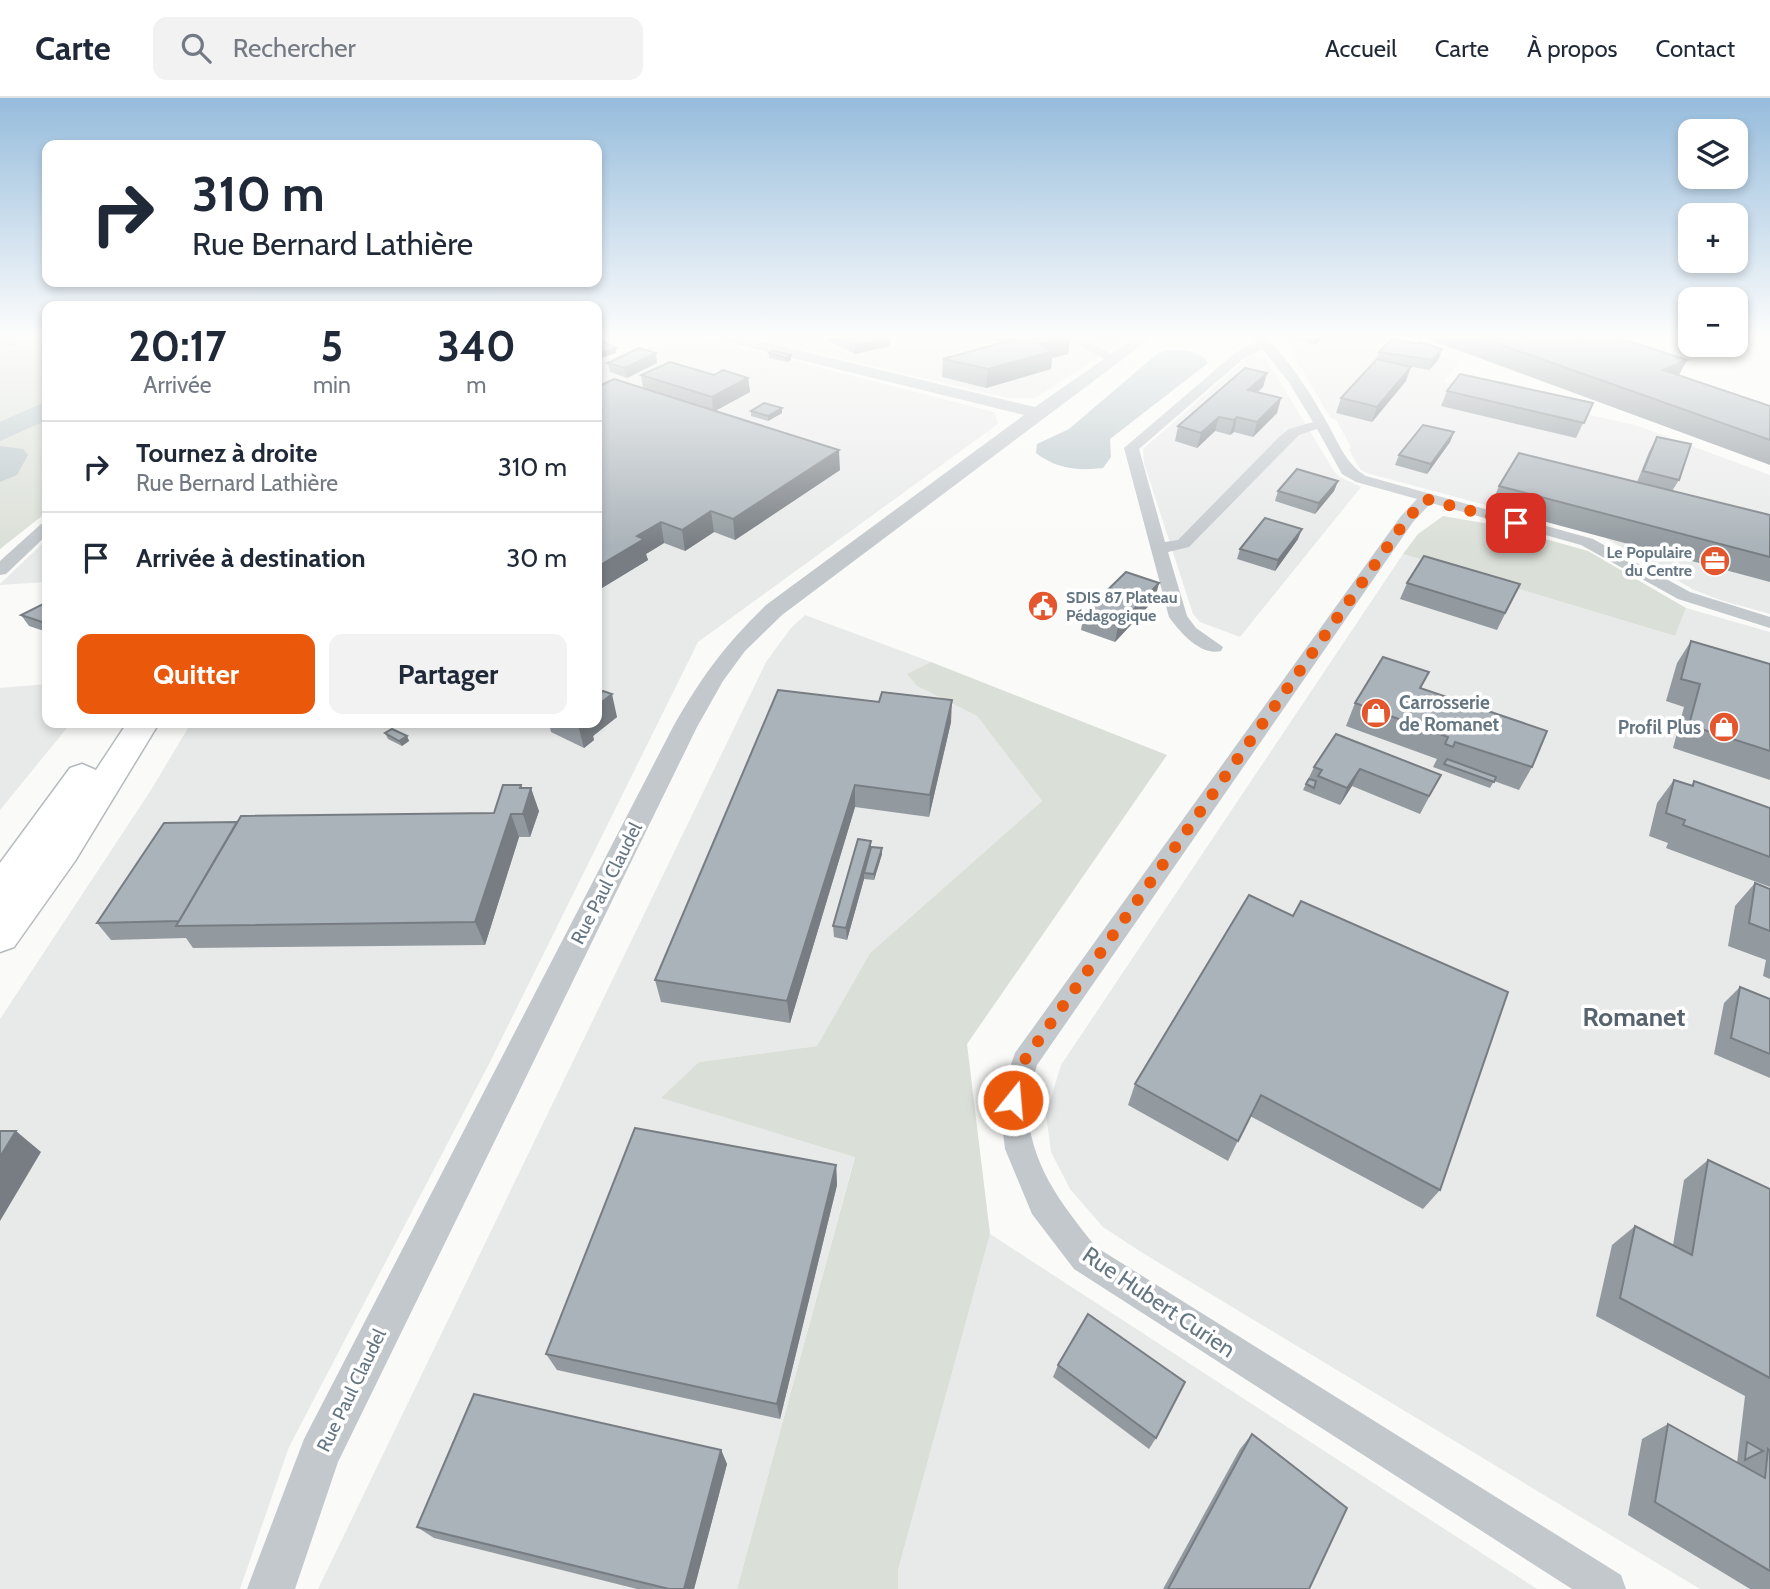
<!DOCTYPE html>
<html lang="fr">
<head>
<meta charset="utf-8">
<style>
  body { margin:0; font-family:Cabin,sans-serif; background:#f2f2f3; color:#1f2937; height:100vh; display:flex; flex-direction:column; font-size:26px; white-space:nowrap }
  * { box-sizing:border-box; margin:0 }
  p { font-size:23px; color:#747a83 }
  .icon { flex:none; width:38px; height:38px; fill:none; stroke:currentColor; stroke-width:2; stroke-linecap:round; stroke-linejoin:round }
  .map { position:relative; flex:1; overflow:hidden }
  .side { position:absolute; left:42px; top:203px; width:560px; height:427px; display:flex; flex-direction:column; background:#fff; border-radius:14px; box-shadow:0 4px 10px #0003 }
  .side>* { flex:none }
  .guide { position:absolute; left:42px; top:42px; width:560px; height:147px; border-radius:14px; box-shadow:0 4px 10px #0003; background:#fff; color:#1f2937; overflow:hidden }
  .buttons { position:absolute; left:1678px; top:21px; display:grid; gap:14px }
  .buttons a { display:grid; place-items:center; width:70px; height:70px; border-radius:14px; background:#fff; box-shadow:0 4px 10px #0003; font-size:35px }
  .pin { position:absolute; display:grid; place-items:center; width:60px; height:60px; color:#fff; margin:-30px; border-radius:14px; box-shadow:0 4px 10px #0006 }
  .me { position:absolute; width:77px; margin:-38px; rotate:17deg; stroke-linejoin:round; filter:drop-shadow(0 0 5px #0008) }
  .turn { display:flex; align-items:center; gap:24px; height:147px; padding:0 35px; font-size:32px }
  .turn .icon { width:91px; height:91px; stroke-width:2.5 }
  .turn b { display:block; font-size:49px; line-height:60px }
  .eta { display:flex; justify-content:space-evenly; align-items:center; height:119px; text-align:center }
  .eta b { font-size:42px; font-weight:700; line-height:49px }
  .button { display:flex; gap:14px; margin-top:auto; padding:14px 35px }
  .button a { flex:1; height:80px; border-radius:14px; background:#ea580c; color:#fff; font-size:28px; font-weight:700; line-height:80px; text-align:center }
  .button a+a { background:#f2f2f3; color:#1f2937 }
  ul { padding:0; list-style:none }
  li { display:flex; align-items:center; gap:21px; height:91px; padding:0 35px; border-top:2px solid #e0e1e3 }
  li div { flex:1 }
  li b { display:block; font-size:26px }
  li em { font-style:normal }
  header { display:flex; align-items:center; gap:42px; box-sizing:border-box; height:98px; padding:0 35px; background:#fff; border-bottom:2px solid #e0e1e3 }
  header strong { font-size:33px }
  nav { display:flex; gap:38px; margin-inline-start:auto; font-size:24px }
  .search { width:490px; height:63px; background:#f2f2f3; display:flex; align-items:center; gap:18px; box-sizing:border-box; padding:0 24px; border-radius:14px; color:#747a83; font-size:26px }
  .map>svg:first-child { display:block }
  .built { fill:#e8e9e9 }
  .green { fill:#dadfd7 }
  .water { fill:#bbc7cb }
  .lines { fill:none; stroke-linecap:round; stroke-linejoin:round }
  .river { fill:#bbc7cb; fill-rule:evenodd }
  .primary-casing { stroke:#b5babe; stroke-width:3 }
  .minor { fill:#c3c8cc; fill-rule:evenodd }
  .tertiary { fill:#c3c8cc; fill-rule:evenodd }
  .primary { fill:#fff; fill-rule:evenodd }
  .wall { fill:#929a9f }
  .shaded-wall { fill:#777d82 }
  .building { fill:#aab3b9; stroke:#777d82; stroke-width:2 }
  .route { stroke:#ea580c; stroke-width:12; stroke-dasharray:0 21.6 }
  .labels { text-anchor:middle; stroke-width:7; stroke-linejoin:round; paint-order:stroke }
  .far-poi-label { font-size:16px; font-weight:bold; fill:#657683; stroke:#fff; text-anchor:end }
  .poi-label { font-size:19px; font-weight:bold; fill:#657683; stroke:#fff; text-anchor:start }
  .street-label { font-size:19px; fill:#657683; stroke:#fff }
  .near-street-label { font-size:23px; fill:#657683; stroke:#fff }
  .district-label { font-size:26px; font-weight:bold; fill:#57646e; stroke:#fff }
</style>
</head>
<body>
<header>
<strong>Carte</strong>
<div class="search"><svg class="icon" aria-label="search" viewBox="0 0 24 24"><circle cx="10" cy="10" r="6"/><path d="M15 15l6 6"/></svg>Rechercher</div>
<nav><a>Accueil</a><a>Carte</a><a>À propos</a><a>Contact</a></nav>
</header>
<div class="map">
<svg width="1770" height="1491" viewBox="0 0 1770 1491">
  <rect width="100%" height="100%" fill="#fafaf8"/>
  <!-- built -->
  <g class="built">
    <polygon points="754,240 1129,240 1035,300 1008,300"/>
    <polygon points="1279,240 1396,240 1459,264 1443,284 1635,327 1770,377 1770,516 1720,502 1694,492 1604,439 1367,375 1361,372 1349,352 1351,349 1336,322 1330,319 1288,248"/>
    <polygon points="712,242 994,314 998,326 698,544 490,964 289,1349 240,1491 0,1491 0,921 151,692 191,625 597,625 597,266 637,251"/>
    <polygon points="1249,258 1266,261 1334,373 1340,379 1361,389 1240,539 1200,524 1193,516 1144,365 1143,351"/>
    <polygon points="47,441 47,484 0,487 0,486"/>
    <polygon points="1403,456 1675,538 1686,510 1770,534 1770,1491 1700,1491 1141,1154 1103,1129 1070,1091 1051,1054 1046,1016 1061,967"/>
    <polygon points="805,517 931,564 908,576 917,588 977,618 1042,703 870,855 817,948 699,964 662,1000 855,1058 737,1491 318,1491 766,564 791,530"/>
    <polygon points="47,586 47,625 71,625 0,712 0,590"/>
    <polygon points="990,1136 1537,1491 898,1491 898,1472"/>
  </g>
  <!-- green -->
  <g class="green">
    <polygon points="0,240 47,240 47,414 0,451"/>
    <polygon points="1443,418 1495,427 1588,453 1686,510 1675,538 1403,456 1418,436"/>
    <polygon points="931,564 1167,657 967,946 990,1136 898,1472 898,1491 737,1491 855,1059 661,1000 699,964 817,948 870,855 1042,703 977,618 917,588 907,576"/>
  </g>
  <!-- water -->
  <path class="water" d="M1169 252C1183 252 1200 252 1208 265L1110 341 1111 359 1103 370C1079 373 1056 371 1036 355L1037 346 1069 331 1158 255Z"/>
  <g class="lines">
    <!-- river -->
    <g class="river">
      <polygon points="47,303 47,322 0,343 0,324"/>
      <polygon points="0,348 23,351 28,357 17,377 0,384"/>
    </g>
    <!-- primary casing -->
    <g class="primary-casing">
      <polygon id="primary" points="127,625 159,625 75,763 14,849 0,854 0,765 70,670 82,666 96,672"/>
    </g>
    <!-- minor -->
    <g class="minor">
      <polygon points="1066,240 1082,240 1118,260 1112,264 1108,263"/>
      <path d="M1252 240H1265C1290 262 1308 292 1325 321 1337 341 1345 366 1366 378L1593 441 1690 494 1770 519V530L1678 501 1581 447 1431 405 1413 424 1037 967C1034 979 1027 993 1027 1004 1029 1066 1060 1104 1096 1149L1621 1477 1626 1491H1572L1074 1171 1032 1116 1005 1051 999 1002 1015 955 1401 418 1417 401 1356 384 1342 376 1317 331 1299 337 1189 449 1168 454 1187 518 1196 530 1223 549 1221 553C1200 558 1180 534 1169 519L1124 350 1235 255 1256 244ZM1262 251 1288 283 1313 324 1289 331 1279 339 1178 442 1165 444 1139 351 1243 261Z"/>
      <polygon points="47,424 47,437 6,476 0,477 0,463 41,426"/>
    </g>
    <!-- tertiary -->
    <g class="tertiary">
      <polygon points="6,240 32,240 30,243 0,251 0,241"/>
      <path d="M721 240H747L1035 309 1134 240H1151L782 517 745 553 723 583 697 629 338 1364 295 1491H247L304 1341 673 629C702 578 724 548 766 507L1024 317 723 243Z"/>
    </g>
    <!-- primary -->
    <use href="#primary" class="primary"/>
  </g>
  <!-- wall -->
  <g class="wall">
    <polygon points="827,240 890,240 890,248 855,256 827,242"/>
    <polygon points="991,240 1070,240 1068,256 1052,260 1051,271 986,290 942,279 943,261 1001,245"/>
    <polygon points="1289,240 1323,240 1315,247"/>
    <polygon points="1425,240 1568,240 1770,308 1770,367"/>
    <polygon points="1379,254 1439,261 1429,272 1408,268 1406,283 1372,324 1336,315 1341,300 1376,262"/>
    <polygon points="769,255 791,257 791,262 787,264 769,260"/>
    <polygon points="608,265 657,265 627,280 610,274"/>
    <polygon points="1267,275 1263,289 1257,294 1281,300 1277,315 1253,339 1234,334 1230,337 1215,333 1197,350 1175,343 1178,328"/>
    <polygon points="641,277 714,277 748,280 750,294 715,313 840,372 735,442 714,434 685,453 664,445 646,456 648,462 597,493 643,290"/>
    <polygon points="1447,293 1593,305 1576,340 1441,308"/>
    <polygon points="751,313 782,315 768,323 751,318"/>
    <polygon points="1454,334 1450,344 1427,376 1395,367 1399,357"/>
    <polygon points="1657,339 1679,382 1672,393 1770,417 1770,484 1490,409 1499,388 1637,384 1649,354"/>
    <polygon points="1338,383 1334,393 1315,416 1275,403 1278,393"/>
    <polygon points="1298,441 1275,473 1237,461 1240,451"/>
    <polygon points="1407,485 1520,486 1497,532 1400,501"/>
    <polygon points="1155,501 1115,544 1081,532 1084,515"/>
    <polygon points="47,504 47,534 29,528 21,517"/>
    <polygon points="1691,543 1770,566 1770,682 1673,650 1684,609 1666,603 1677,565"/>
    <polygon points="1429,574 1421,590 1532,669 1519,692 1494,683 1490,690 1433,669 1437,661 1346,628 1355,605"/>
    <polygon points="778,592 951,624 929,719 855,709 790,925 661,904 655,882"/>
    <polygon points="599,595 617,619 593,638 594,642 584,650 551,634 549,625 597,625"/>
    <polygon points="385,635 407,638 409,643 402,648 388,641"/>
    <polygon points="1336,636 1441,677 1420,716 1352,688 1340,707 1303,692 1314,669"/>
    <polygon points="1674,682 1691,688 1694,683 1770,710 1770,789 1666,750 1668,745 1649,738 1657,705"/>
    <polygon points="521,687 522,690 539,713 530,739 519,739 485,847 193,850 186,840 111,842 97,825 494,715"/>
    <polygon points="871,743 871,749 882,756 874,782 864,781 847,842 834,839 833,828"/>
    <polygon points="1755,785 1770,791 1770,881 1763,878 1766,862 1728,848 1735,808"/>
    <polygon points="1249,797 1440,1092 1423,1111 1250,1018 1228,1063 1128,1007 1135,986"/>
    <polygon points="1740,889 1770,901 1770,980 1714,956 1724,905"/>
    <polygon points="1708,1062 1770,1091 1770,1491 1750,1491 1628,1417 1642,1341 1668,1326 1737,1365 1745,1298 1596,1218 1612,1147 1635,1128 1673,1147 1684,1082"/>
    <polygon points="836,1067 837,1087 780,1321 557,1272 546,1256"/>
    <polygon points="1058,1267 1156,1340 1149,1351 1053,1279"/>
    <polygon points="1252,1336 1309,1491 1163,1491 1240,1351"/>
    <polygon points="721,1352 727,1366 694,1491 637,1491 434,1440 417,1429"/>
  </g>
  <!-- shaded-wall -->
  <g class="shaded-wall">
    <polygon points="886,240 890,240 890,248 855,256 855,247"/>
    <polygon points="1061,240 1070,240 1068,256 1052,260 1051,271 986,290 988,271 1040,246"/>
    <polygon points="1317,240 1323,240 1315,247"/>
    <polygon points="616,250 616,255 598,261 597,256"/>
    <polygon points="1442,251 1439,261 1429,272 1433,262"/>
    <polygon points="656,255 657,265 627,280 625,270"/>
    <polygon points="791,257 791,262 787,264 786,260"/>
    <polygon points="1687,262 1677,281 1663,272"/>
    <polygon points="1411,269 1406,283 1372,324 1377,309"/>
    <polygon points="1267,275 1263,289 1244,307 1248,292"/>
    <polygon points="748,280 750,294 713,314 712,299"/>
    <polygon points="1281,300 1277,315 1253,339 1257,324"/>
    <polygon points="782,310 782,315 768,323 768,318"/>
    <polygon points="1219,319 1215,333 1197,350 1201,335"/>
    <polygon points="1237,319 1234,334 1230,337 1234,322"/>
    <polygon points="1454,334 1450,344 1427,376 1431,366"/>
    <polygon points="839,352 840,372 735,442 733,421"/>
    <polygon points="1338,383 1334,393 1315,416 1319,405"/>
    <polygon points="711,413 714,434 685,453 682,432"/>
    <polygon points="661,424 664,445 646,456 648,462 597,493 597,469 637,438"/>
    <polygon points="1302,431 1298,441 1275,473 1278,462"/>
    <polygon points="1159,485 1155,501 1115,544 1118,528"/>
    <polygon points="47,521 47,532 42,524"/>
    <polygon points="612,596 617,619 593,638 594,642 584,650 578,627 581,625 597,625 597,608"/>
    <polygon points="952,602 951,624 929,719 930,697"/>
    <polygon points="407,638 409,643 402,648 399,643"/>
    <polygon points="1360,671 1352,688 1340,707 1347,690"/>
    <polygon points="521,687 527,704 531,690 539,713 530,739 523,716 520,690"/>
    <polygon points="855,687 855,709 790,925 787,903"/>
    <polygon points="511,716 519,739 485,847 475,824"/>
    <polygon points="871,743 871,754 864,775 864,781 847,842 846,830"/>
    <polygon points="882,750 882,756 874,782 874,776"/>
    <polygon points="16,1033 41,1054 0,1123 0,1059"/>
    <polygon points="836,1067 837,1087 780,1321 777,1306"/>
    <polygon points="721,1352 727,1366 694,1491 684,1491"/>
  </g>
  <!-- building -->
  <g class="building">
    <polygon points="842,240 886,240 855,247"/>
    <polygon points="1019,240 1061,240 1040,246 1053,253 988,271 943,261"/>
    <polygon points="1482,240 1568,240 1576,243 1583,240 1620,240 1687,262 1663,272 1770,308 1770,342"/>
    <polygon points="1392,241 1419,246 1420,244 1442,251 1433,262 1379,254"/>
    <polygon points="602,243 616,250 597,256 597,245"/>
    <polygon points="639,250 656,255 625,270 608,265"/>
    <polygon points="773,253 791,257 786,260 769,255"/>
    <polygon points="1377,261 1411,269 1377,309 1341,300"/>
    <polygon points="670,264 714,277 723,272 748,280 712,299 641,277"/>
    <polygon points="1245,270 1267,275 1248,292 1281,300 1257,324 1237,319 1234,322 1219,319 1201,335 1178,328"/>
    <polygon points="1460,276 1593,305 1584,325 1447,293"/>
    <polygon points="614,281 839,352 733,421 711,413 682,432 661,424 637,438 644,441 597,469 597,289"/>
    <polygon points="764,305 782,310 768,318 751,313"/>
    <polygon points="1423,327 1454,334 1431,366 1399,357"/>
    <polygon points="1657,339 1691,346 1679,382 1643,373"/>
    <polygon points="1519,355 1770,417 1770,459 1499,388"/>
    <polygon points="1297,371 1338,383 1319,405 1278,393"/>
    <polygon points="1265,420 1302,431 1278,462 1240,451"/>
    <polygon points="1424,458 1520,486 1505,515 1407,485"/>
    <polygon points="1126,474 1159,485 1118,528 1084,515"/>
    <polygon points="47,504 47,521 42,524 21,517"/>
    <polygon points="1691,543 1770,566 1770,653 1689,627 1700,586 1681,581"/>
    <polygon points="1383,559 1429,574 1420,590 1547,633 1532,669 1455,644 1453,649 1445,646 1448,639 1355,605"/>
    <polygon points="778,592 879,604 882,594 952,602 930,697 855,687 787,903 655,882"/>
    <polygon points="603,593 612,596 597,608 597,594 599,595"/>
    <polygon points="392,631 407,638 399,643 385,635"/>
    <polygon points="1336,636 1441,677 1429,698 1360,671 1347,690 1318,678 1322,672 1314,669"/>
    <polygon points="1447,661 1496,679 1494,684 1444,666"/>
    <polygon points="1309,681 1316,683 1314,690 1306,686"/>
    <polygon points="1674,682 1693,688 1694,683 1770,710 1770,759 1683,727 1685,722 1666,715"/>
    <polygon points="503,687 521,687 520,690 531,690 523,716 511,716 475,824 176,828 241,718 494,715"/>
    <polygon points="237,724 179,823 97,825 164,725"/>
    <polygon points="858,741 871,743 846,830 833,828"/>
    <polygon points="871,749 882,750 874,776 864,775"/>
    <polygon points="1755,785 1770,791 1770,833 1749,825"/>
    <polygon points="1249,797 1293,818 1301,803 1508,894 1440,1092 1261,997 1238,1043 1135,986"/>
    <polygon points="1740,889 1770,901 1770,956 1731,940"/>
    <polygon points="635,1030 836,1067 777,1306 546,1256"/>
    <polygon points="0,1033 16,1033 0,1059"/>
    <polygon points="1708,1062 1770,1091 1770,1280 1620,1200 1635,1128 1692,1157"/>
    <polygon points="1088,1216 1185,1284 1156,1340 1058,1267"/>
    <polygon points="474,1296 721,1352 684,1491 669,1491 417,1429"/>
    <polygon points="1668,1326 1765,1380 1768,1351 1770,1353 1770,1473 1655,1404"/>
    <polygon points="1252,1336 1347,1410 1309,1491 1168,1491"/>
    <polygon points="1747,1344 1763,1353 1745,1362"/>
  </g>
  <!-- sky -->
  <linearGradient id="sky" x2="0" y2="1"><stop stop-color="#96bcdc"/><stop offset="0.53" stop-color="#fdfdfc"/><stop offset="1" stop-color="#fdfdfc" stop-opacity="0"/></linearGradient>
  <rect width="1770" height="449" fill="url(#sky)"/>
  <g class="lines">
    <!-- route -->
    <polyline class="route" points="1013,1002 1024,963 1407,421 1426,401 1516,425"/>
  </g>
  <!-- icons -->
  <defs>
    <g id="office-disc" transform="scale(1.575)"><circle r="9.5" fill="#e4572e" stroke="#fff"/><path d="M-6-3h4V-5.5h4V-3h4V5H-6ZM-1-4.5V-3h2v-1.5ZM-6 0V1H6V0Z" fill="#fff"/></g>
    <g id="civic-disc" transform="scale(1.575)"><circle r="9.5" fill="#e4572e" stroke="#fff"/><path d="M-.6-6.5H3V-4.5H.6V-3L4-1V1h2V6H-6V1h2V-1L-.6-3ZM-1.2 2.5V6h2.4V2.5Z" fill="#fff"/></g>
    <g id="shop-disc" transform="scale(1.575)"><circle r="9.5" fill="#e4572e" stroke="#fff"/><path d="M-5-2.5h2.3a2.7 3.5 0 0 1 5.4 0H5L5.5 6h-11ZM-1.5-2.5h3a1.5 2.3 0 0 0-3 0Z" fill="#fff"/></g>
  </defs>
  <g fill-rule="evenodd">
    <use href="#office-disc" x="1715" y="463"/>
    <use href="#civic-disc" x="1043" y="508"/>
    <use href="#shop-disc" x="1376" y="615"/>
    <use href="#shop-disc" x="1724" y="629"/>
  </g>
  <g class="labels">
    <!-- far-poi labels -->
    <g class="far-poi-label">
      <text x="1692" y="460">Le Populaire<tspan x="1692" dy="18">du Centre</tspan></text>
      <text x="1066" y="505" text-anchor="start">SDIS 87 Plateau<tspan x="1066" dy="18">Pédagogique</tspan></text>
    </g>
    <!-- poi labels -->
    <g class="poi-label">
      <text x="1399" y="611">Carrosserie<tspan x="1399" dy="22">de Romanet</tspan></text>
      <text x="1701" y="636" text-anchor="end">Profil Plus</text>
    </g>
    <!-- street labels -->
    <g class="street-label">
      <text transform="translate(606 785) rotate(-63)" y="7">Rue Paul Claudel</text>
      <text transform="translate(351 1292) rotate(-64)" y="7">Rue Paul Claudel</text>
    </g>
    <!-- near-street labels -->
    <g class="near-street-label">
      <text transform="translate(1159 1204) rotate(34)" y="8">Rue Hubert Curien</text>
    </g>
    <!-- district labels -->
    <g class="district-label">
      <text x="1634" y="928">Romanet</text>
    </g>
  </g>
</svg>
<div class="buttons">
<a><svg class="icon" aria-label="layers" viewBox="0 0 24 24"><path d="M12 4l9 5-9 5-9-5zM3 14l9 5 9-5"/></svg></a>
<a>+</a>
<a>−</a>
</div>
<div class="pin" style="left:1516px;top:425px;background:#d93025"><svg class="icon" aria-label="arrive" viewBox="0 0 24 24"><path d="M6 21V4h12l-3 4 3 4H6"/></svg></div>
<svg class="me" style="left:1013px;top:1002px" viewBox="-20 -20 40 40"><circle r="17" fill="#ea580c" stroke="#fff" stroke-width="3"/><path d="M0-11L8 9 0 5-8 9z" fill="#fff"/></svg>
<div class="guide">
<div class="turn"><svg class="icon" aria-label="right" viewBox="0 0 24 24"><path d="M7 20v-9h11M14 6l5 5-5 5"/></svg><div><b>310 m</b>Rue Bernard Lathière</div></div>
</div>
<section class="side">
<div class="eta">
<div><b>20:17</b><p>Arrivée</p></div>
<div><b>5</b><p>min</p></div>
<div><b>340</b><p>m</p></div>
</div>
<ul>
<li><svg class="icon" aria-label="right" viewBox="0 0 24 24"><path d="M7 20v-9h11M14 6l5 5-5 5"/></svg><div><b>Tournez à droite</b><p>Rue Bernard Lathière</p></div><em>310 m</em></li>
<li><svg class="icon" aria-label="arrive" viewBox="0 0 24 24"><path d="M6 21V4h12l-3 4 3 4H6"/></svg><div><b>Arrivée à destination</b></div><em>30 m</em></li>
</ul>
<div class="button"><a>Quitter</a><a>Partager</a></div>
</section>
</div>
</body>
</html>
